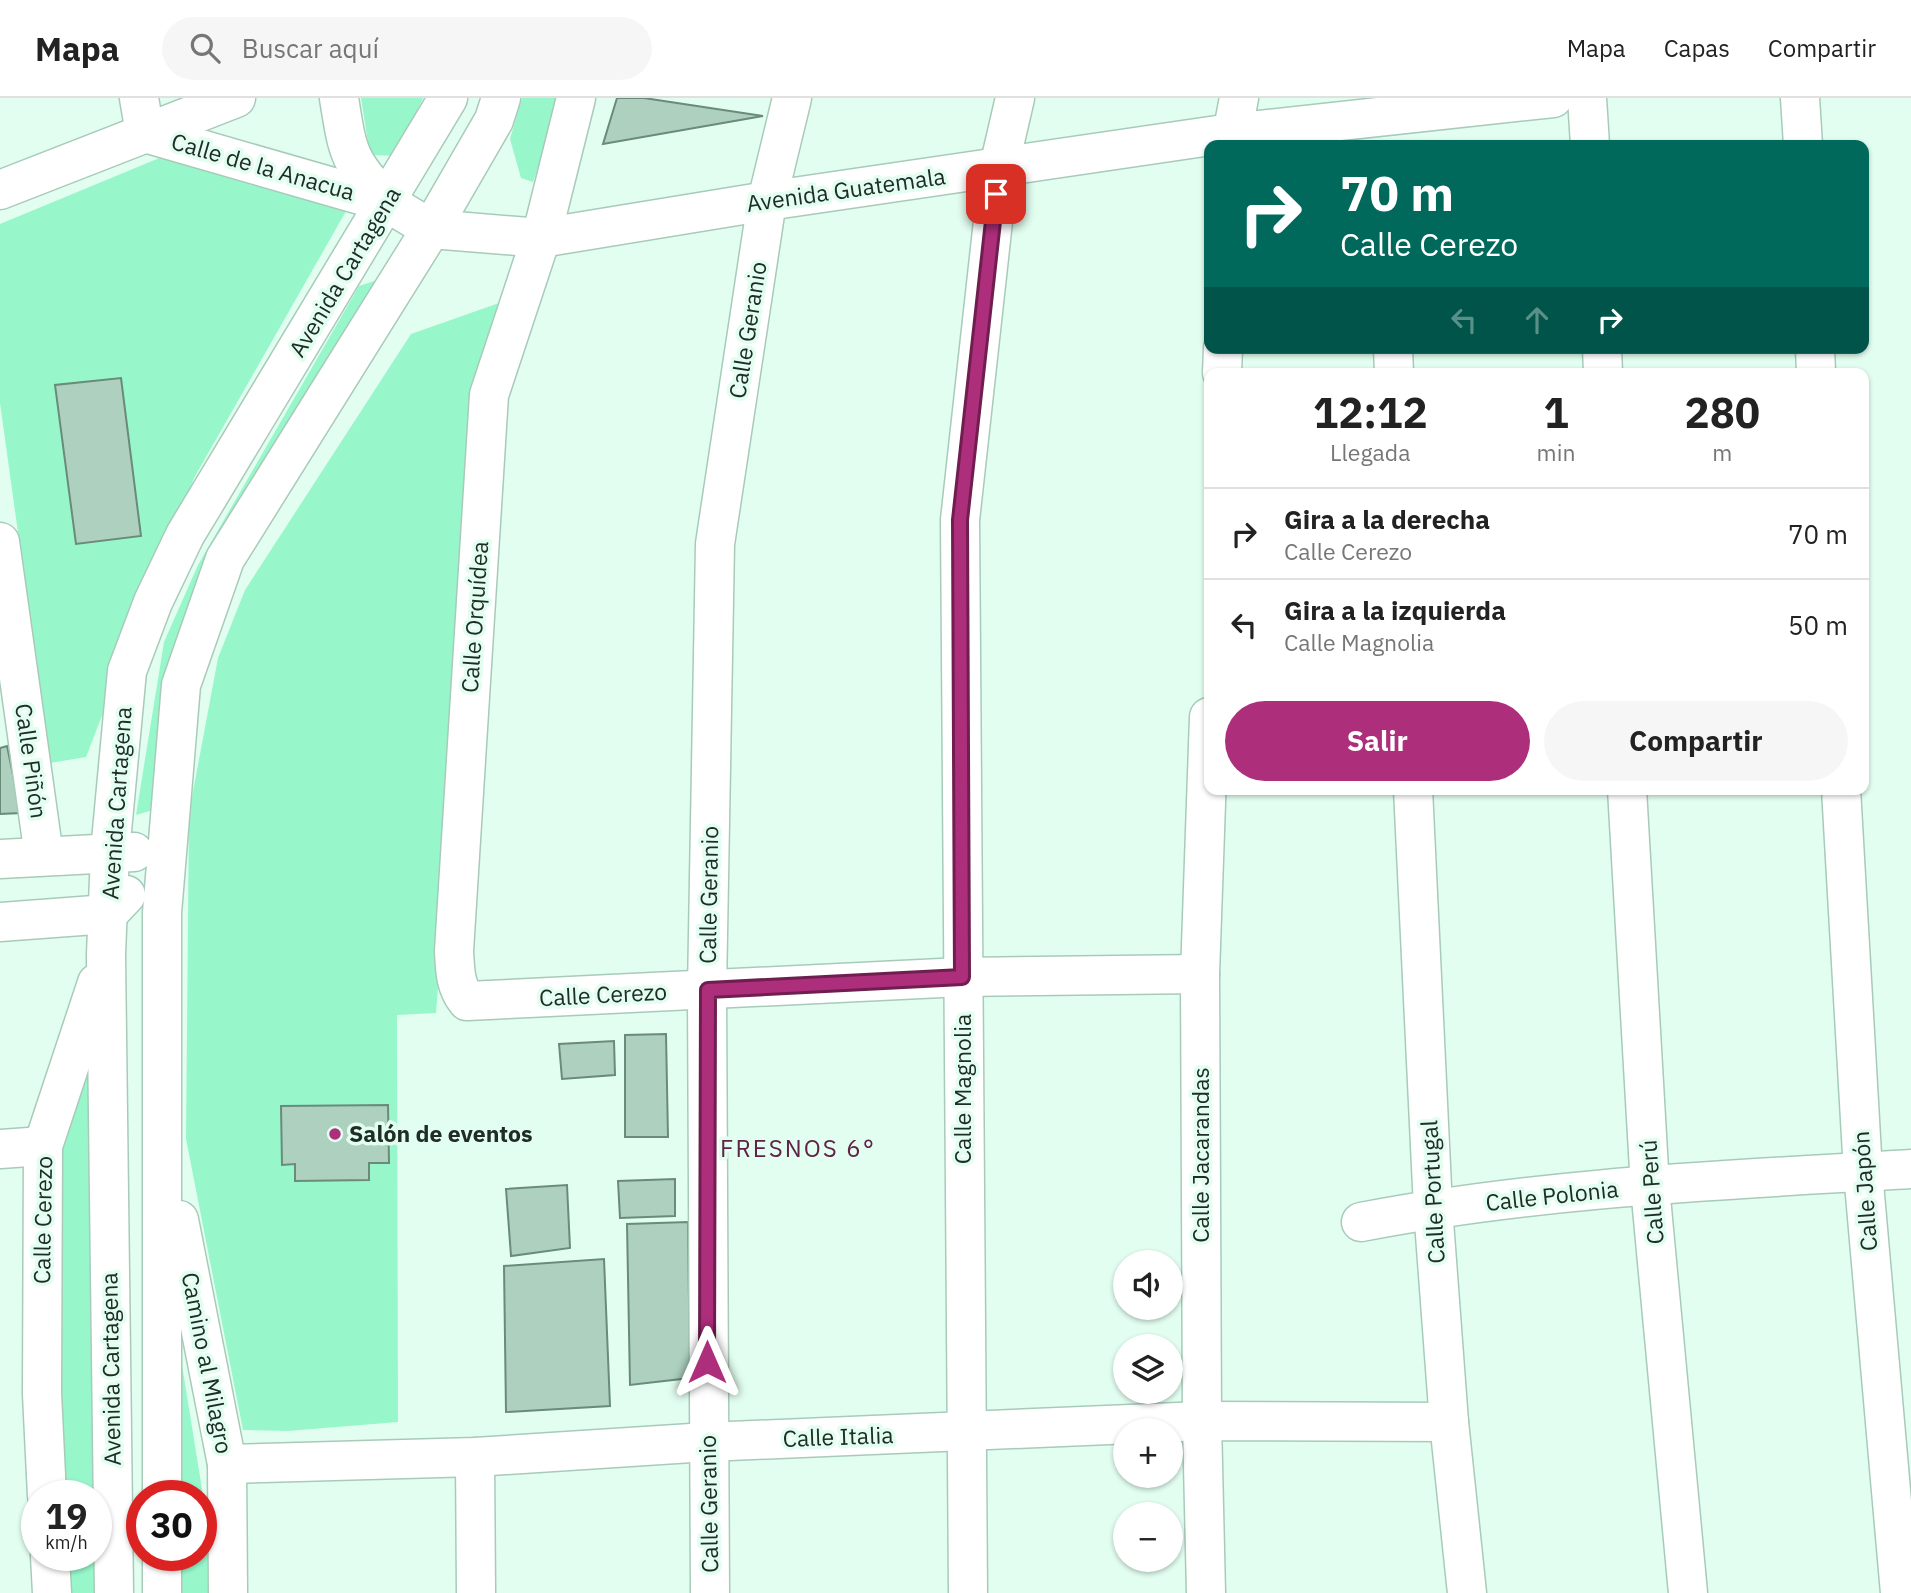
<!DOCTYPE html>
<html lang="es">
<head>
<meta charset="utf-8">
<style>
  body { margin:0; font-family:"IBM Plex Sans",sans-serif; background:#f6f6f6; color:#222; height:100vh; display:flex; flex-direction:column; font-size:26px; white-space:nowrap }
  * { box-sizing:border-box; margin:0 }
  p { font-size:23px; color:#767676 }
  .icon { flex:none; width:38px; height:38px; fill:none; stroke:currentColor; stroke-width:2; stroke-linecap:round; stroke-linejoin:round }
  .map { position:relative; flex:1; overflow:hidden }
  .drawer { position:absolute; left:1204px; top:270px; width:665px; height:427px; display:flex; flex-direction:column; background:#fff; border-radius:14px; box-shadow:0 2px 5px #0004 }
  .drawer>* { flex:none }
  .top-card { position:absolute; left:1204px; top:42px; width:665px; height:214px; border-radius:14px; box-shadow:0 2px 5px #0004; background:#00695c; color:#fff; overflow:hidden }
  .buttons { position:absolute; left:1113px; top:1152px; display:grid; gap:14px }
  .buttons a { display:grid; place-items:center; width:70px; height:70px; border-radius:50%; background:#fff; box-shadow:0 2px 5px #0004; font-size:35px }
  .speed { position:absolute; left:21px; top:1382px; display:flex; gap:14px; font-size:35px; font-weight:700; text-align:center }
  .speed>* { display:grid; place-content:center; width:91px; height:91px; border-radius:50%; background:#fff; box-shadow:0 2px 5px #0004; line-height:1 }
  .speed small { font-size:18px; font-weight:400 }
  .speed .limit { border:10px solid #d22; background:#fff; color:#111 }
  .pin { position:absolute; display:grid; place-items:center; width:60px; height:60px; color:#fff; margin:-30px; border-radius:14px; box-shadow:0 4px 10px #0006 }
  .me { position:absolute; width:77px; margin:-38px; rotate:0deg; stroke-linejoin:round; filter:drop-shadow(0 0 5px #0008) }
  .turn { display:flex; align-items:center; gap:24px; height:147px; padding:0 21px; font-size:32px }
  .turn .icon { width:91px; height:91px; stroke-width:2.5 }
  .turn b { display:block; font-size:49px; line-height:60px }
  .lanes { display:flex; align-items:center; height:66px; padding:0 21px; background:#0003; justify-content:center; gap:35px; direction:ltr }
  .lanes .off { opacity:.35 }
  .eta { display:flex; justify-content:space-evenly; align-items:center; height:119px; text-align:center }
  .eta b { font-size:42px; font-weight:800; line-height:49px }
  .button { display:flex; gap:14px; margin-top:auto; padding:14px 21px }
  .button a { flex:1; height:80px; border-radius:42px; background:#ad2e7b; color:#fff; font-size:28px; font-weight:800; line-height:80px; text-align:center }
  .button a+a { background:#f6f6f6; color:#222 }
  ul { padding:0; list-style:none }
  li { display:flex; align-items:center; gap:21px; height:91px; padding:0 21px; border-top:2px solid #e0e0e0 }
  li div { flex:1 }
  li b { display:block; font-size:26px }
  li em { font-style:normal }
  header { display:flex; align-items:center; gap:42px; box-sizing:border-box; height:98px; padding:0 35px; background:#fff; border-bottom:2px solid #e0e0e0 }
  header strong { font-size:33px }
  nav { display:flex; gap:38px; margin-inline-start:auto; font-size:24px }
  .search { width:490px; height:63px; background:#f6f6f6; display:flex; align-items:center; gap:18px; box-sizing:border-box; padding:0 24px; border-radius:38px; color:#767676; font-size:26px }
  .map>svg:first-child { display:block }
  .green { fill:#97f7cb }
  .building { fill:#add0bf; stroke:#6a8b7a; stroke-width:2 }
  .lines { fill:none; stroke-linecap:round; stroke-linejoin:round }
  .minor-casing { stroke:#a8cbb9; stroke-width:41 }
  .minor { stroke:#fff; stroke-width:38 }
  .route-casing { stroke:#701e50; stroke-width:18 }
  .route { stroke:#ad2e7b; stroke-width:12 }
  .poi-dot { fill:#ad2e7b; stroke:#e2fef0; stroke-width:2.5 }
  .labels { text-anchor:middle; stroke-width:7; stroke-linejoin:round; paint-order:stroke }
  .street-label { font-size:23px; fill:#202d27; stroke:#e2fef0 }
  .poi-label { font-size:23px; font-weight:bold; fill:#202d27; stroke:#e2fef0; text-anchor:start }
  .neighbourhood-label { font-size:24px; letter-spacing:2px; fill:#602245; stroke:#e2fef0 }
</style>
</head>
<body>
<header>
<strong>Mapa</strong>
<div class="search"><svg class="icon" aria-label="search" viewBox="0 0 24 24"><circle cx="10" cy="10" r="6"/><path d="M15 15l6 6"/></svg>Buscar aquí</div>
<nav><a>Mapa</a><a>Capas</a><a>Compartir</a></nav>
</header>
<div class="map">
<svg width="1911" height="1495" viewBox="0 0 1911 1495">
  <rect width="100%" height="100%" fill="#e2fef0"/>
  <!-- green -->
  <g class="green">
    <polygon points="361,0 423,0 396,58 370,57"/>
    <polygon points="522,0 562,0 533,84 521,80 510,41"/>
    <polygon points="169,56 349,108 194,380 86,659 50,665 0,305 0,126"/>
    <polygon points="384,180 220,461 153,712 136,717 164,544 198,467 359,188"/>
    <polygon points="499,205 474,292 447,775 436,915 397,917 398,1324 288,1333 243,1332 186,1041 189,715 218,560 245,492 411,236"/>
    <polygon points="95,921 100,1495 62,1495 60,1458 96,1458 96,1398 57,1398 59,1045"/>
    <polygon points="172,1205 207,1422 208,1495 171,1495 172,1458 201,1458 201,1398 172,1398"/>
  </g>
  <!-- building -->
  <g class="building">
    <polygon points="617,0 644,0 763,18 603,46"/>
    <polygon points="121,280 141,438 76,446 55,287"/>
    <polygon points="7,648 21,715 0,716 0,650"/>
    <polygon points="666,936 668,1039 625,1039 625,937"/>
    <polygon points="614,943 615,977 562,981 559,946"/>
    <polygon points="388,1007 389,1065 369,1065 369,1082 295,1083 295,1066 282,1067 281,1008"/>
    <polygon points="675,1081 675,1118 620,1120 618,1083"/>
    <polygon points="567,1087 570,1150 511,1158 506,1091"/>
    <polygon points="688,1124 690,1280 630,1287 627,1126"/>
    <polygon points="604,1161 610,1308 506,1314 504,1168"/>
  </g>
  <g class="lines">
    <!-- minor casing -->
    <g class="minor-casing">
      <g id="minor">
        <polyline points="139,0 145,35 388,105 431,131 541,140 767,103 1231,35 1553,0"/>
        <path d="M339 0C348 57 348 62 388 105"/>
        <path d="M576 0 541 140 489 297 454 853C455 872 455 888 467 903L962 879 1200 876"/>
        <polyline points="1587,0 1590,47"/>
        <polyline points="1800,0 1803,47"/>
        <polyline points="1230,47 1239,0"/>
        <polyline points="0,92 236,0"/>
        <polyline points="1393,250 1394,275"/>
        <polyline points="1602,250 1603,275"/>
        <polyline points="1815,250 1816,275"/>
        <polyline points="1222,275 1223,250"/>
        <polyline points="0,444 44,758"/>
        <polyline points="1413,691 1433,1110 1449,1324 1467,1495"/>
        <polyline points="1627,691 1650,1089 1688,1495"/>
        <polyline points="1841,691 1863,1074 1900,1495"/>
        <polyline points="0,761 134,754"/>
        <polyline points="0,824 108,816 126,797"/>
        <polyline points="0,1051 43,1048"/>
        <polyline points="179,1122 227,1366 228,1495"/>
        <path d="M1361 1124C1541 1089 1728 1082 1911 1071"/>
        <polyline points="475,1359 476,1495"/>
        <polyline points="227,1366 475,1359 707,1344 1202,1323 1449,1324"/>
        <polyline points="47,1398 42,1296 43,1048 97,885"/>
        <polyline points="162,1398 162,815 181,587 225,461 431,131 494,22 501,0"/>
        <polyline points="50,1458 52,1495"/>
        <polyline points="114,1495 106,857 110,754 127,573 153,504 185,437 448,0"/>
        <polyline points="162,1495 162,1458"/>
        <polyline points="710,1495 707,892 715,446 767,103 792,0"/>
        <polyline points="968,1495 960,422 999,69 1015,0"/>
        <polyline points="1206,1495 1202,1323 1200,876 1209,619"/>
      </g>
    </g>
    <!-- minor -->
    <use href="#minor" class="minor"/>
  </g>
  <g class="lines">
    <!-- route casing -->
    <g class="route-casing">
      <polyline id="route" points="707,1264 708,892 962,879 960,422 996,96"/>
    </g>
    <!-- route -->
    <use href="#route" class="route"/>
  </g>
  <!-- markers -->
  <circle class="poi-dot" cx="335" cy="1036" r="7"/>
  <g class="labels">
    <!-- street labels -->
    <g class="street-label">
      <text transform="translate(263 69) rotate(16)" y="8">Calle de la Anacua</text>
      <text transform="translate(846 92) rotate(-8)" y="8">Avenida Guatemala</text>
      <text transform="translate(345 174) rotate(-59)" y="8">Avenida Cartagena</text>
      <text transform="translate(748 232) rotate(-81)" y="8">Calle Geranio</text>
      <text transform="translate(475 519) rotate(-86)" y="8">Calle Orquídea</text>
      <text transform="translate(31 663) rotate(82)" y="8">Calle Piñón</text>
      <text transform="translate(117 705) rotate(-86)" y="8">Avenida Cartagena</text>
      <text transform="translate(709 797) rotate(-89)" y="8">Calle Geranio</text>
      <text transform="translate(603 897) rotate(-3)" y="8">Calle Cerezo</text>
      <text transform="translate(963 991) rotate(-90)" y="8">Calle Magnolia</text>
      <text transform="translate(1201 1057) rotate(-90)" y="8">Calle Jacarandas</text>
      <text transform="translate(1865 1093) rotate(-94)" y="8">Calle Japón</text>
      <text transform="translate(1433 1094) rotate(-93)" y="8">Calle Portugal</text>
      <text transform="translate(1652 1094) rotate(-94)" y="8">Calle Perú</text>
      <text transform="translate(1552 1098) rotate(-6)" y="8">Calle Polonia</text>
      <text transform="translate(43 1122) rotate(-89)" y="8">Calle Cerezo</text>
      <text transform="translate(207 1265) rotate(79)" y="8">Camino al Milagro</text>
      <text transform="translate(111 1271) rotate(-91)" y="8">Avenida Cartagena</text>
      <text transform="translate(838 1339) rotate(-2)" y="8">Calle Italia</text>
      <text transform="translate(709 1406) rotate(-91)" y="8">Calle Geranio</text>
    </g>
    <!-- poi labels -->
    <g class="poi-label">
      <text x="349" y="1044">Salón de eventos</text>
    </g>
    <!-- neighbourhood labels -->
    <g class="neighbourhood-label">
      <text x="798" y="1059">FRESNOS 6°</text>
    </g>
  </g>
</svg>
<div class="buttons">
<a><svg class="icon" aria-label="sound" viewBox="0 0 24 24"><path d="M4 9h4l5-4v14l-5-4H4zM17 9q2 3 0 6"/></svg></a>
<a><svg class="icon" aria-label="layers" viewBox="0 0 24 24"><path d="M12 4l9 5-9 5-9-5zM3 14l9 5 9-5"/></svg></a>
<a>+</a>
<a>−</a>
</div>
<div class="speed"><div>19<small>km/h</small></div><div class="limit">30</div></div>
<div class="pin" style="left:996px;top:96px;background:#d93025"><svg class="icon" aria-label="arrive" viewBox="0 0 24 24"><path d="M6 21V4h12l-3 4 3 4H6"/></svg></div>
<svg class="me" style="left:707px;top:1264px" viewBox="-20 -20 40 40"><path d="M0-17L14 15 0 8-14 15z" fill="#ad2e7b" stroke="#fff" stroke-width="4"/></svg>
<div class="top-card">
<div class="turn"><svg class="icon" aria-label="right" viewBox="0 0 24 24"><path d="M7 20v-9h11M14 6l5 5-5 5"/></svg><div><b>70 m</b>Calle Cerezo</div></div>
<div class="lanes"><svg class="icon off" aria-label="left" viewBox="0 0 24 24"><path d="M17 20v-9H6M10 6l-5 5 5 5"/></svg><svg class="icon off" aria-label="ahead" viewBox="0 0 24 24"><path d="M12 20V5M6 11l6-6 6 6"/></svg><svg class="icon" aria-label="right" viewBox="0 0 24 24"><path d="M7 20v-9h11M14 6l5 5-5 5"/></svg></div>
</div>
<section class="drawer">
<div class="eta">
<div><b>12:12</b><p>Llegada</p></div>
<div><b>1</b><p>min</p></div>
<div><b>280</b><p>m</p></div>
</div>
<ul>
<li><svg class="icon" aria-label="right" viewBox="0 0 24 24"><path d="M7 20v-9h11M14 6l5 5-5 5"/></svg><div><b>Gira a la derecha</b><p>Calle Cerezo</p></div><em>70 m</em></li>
<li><svg class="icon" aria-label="left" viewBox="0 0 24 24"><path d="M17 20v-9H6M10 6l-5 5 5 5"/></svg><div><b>Gira a la izquierda</b><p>Calle Magnolia</p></div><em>50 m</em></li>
</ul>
<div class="button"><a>Salir</a><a>Compartir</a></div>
</section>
</div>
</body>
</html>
